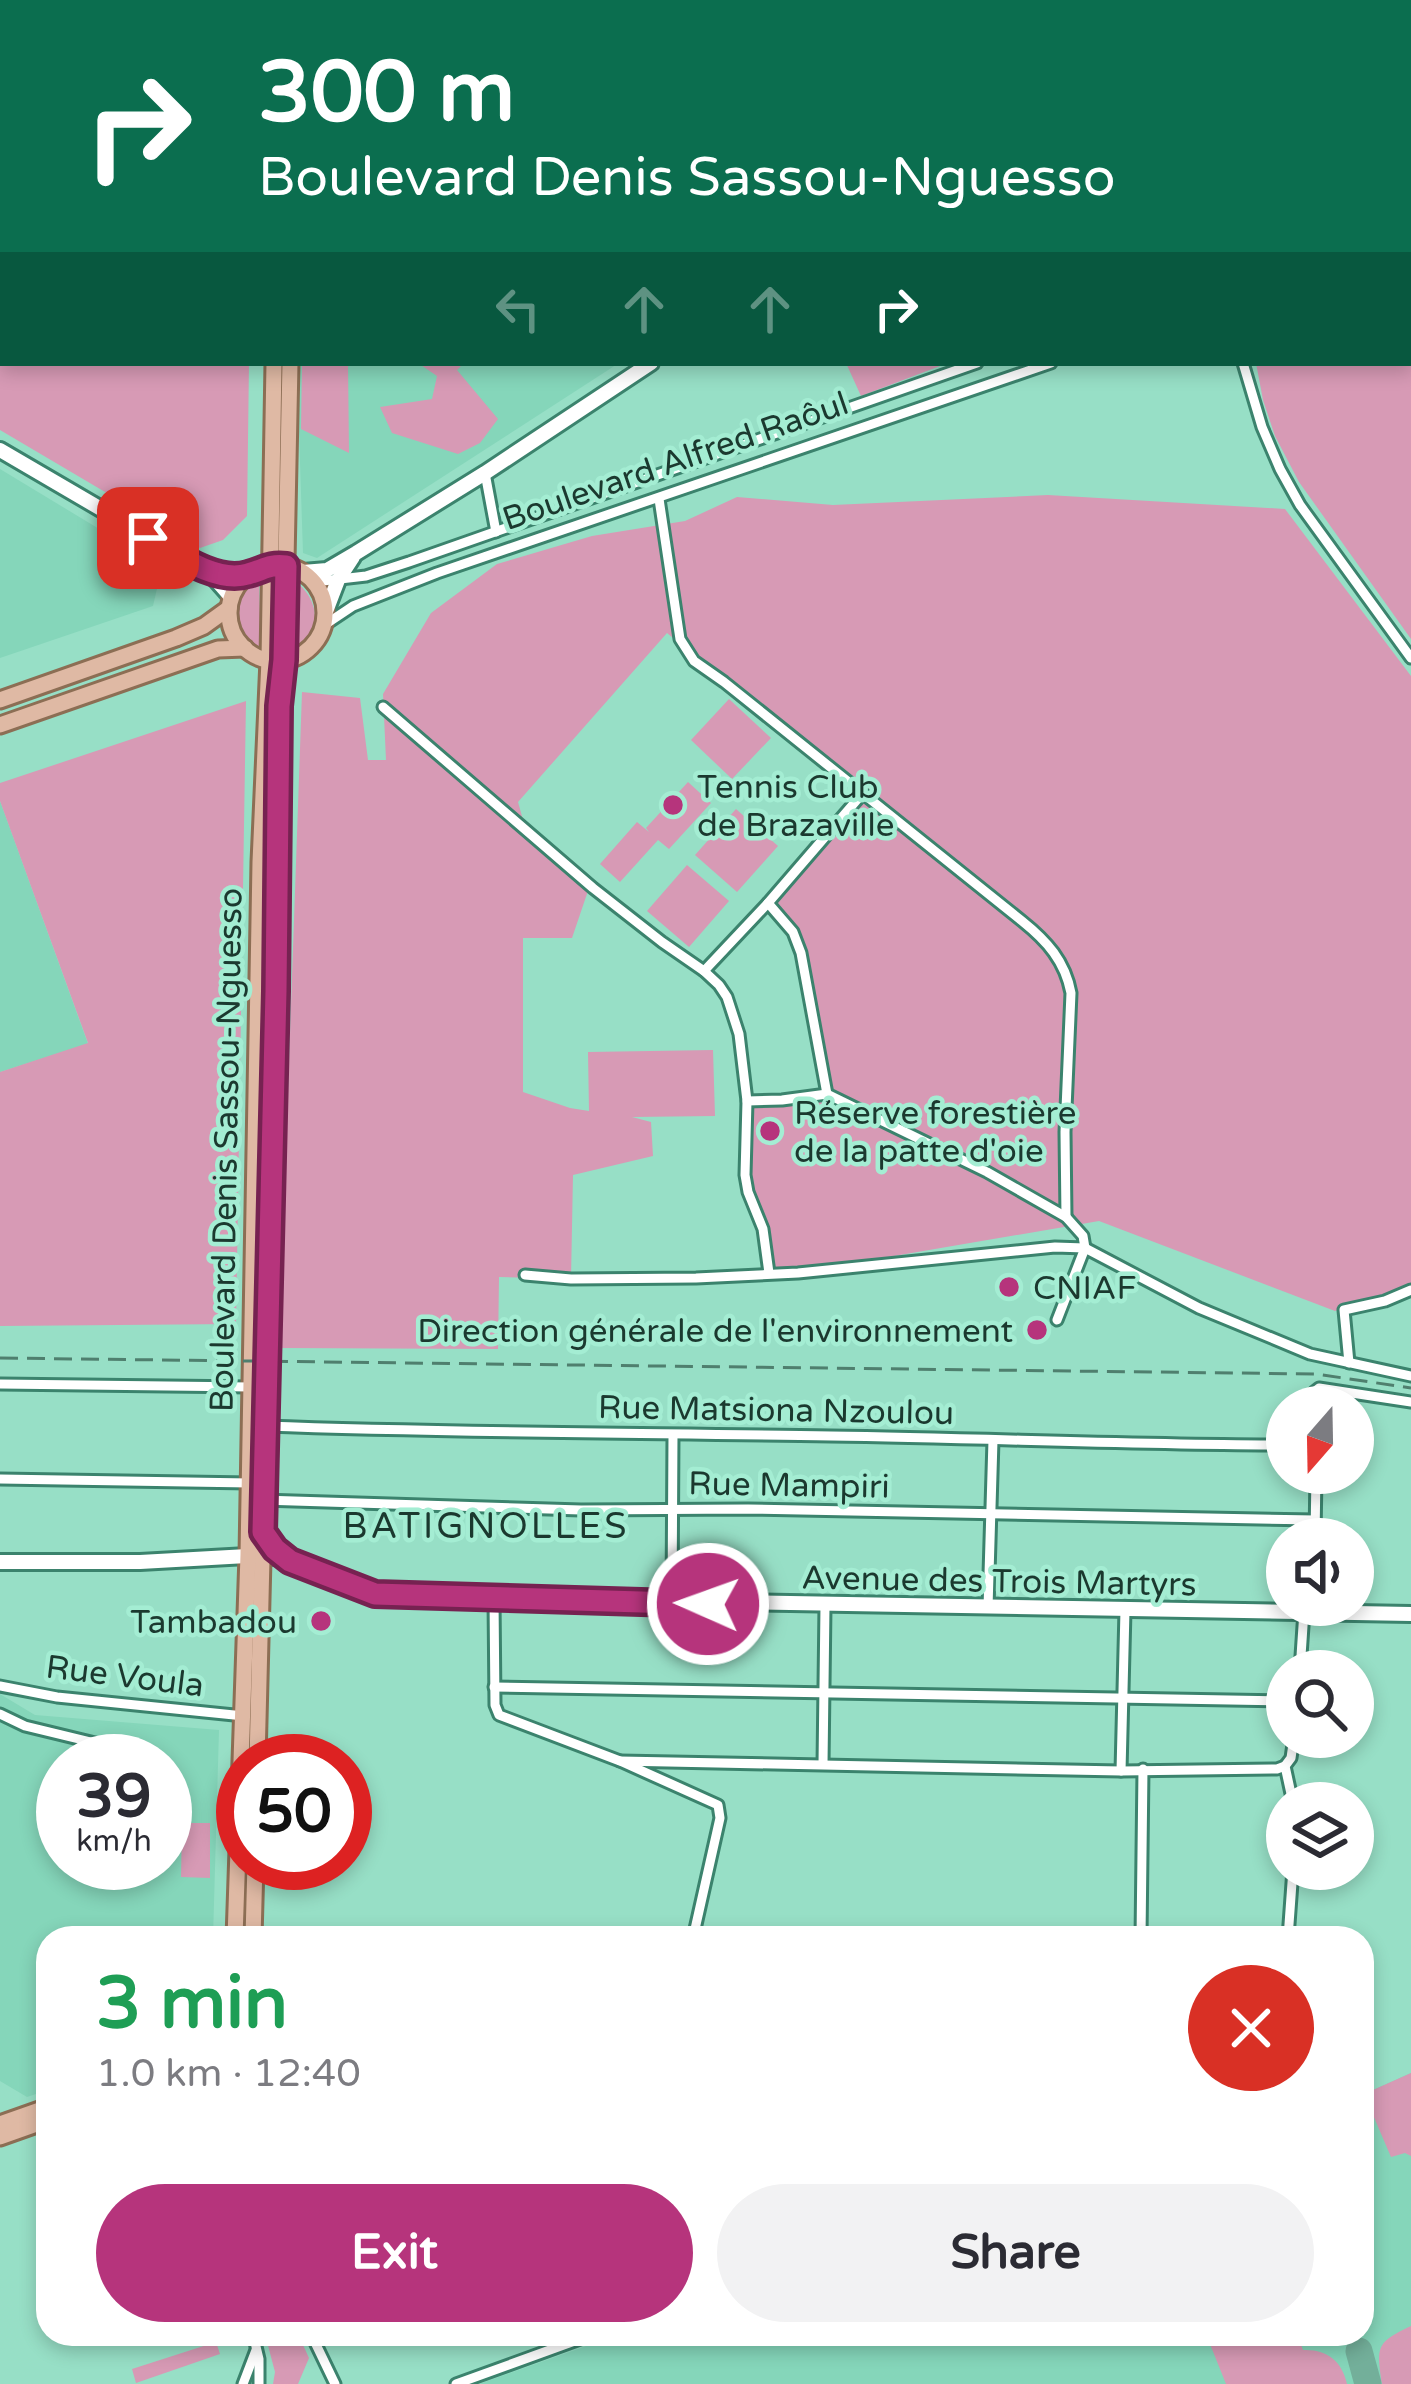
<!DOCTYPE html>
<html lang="en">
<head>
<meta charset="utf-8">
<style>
  body { margin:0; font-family:"Varela Round",sans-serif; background:#f2f2f3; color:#2b2b33; height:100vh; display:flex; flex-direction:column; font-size:45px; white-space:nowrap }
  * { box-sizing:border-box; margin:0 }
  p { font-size:39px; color:#7c7c81 }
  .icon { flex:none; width:66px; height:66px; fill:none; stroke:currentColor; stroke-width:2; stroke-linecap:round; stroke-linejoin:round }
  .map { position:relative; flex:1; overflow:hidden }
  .details { position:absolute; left:36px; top:1926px; width:1338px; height:420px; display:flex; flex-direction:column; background:#fff; border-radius:36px; box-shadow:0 6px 18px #0003 }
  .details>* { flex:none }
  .banner { position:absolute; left:0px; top:0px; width:1413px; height:366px; box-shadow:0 6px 18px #0003; background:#0b6e4f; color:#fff; overflow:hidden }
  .needle { width:78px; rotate:200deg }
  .buttons { position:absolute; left:1266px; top:1386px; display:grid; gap:24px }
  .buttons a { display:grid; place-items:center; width:108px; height:108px; border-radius:50%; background:#fff; box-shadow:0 6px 18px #0003; font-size:60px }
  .speed { position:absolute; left:36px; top:1734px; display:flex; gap:24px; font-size:60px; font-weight:700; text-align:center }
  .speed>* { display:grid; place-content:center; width:156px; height:156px; border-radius:50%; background:#fff; box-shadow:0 6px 18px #0003; line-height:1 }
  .speed small { font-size:30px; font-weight:400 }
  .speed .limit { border:18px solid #d22; background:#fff; color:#111 }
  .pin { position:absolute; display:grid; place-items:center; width:102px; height:102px; color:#fff; margin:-51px; border-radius:24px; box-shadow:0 6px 18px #0006 }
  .me { position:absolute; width:132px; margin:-66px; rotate:272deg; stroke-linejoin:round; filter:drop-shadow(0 0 9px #0008) }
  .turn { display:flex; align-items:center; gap:42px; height:252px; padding:0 60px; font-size:54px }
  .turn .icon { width:156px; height:156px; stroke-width:2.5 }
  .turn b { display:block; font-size:84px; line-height:102px }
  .lanes { display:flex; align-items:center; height:114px; padding:0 60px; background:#0003; justify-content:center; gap:60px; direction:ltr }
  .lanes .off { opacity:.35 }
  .round { display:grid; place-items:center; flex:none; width:126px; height:126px; border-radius:63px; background:#f2f2f3 }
  .head { display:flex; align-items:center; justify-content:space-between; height:204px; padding:0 60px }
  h1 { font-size:72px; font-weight:700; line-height:90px; color:#1e9e55 }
  .cta { display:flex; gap:24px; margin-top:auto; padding:24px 60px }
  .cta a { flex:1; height:138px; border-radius:72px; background:#b6347c; color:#fff; font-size:48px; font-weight:700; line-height:138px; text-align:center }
  .cta a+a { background:#f2f2f3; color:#2b2b33 }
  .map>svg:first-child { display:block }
  .built { fill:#85d6ba; fill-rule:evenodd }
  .green { fill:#d79ab5 }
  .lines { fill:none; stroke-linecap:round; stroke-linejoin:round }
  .taxiway { stroke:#73af9a; stroke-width:27 }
  .street-casing { stroke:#3b836d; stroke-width:15 }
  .secondary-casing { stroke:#3b836d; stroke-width:20 }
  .primary-casing { stroke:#8c6e54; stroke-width:21 }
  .street { stroke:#fff; stroke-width:9 }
  .secondary { stroke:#fff; stroke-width:14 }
  .primary { stroke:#dfb9a4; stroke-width:15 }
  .rail { stroke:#4f7f6e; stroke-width:3; stroke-dasharray:18 9; stroke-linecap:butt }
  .route-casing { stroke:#762251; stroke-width:30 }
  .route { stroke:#b6347c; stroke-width:21 }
  .poi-dot { fill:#b6347c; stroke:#a4edd3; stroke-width:4.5 }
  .labels { text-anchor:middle; stroke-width:9; stroke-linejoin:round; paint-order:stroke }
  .street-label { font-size:33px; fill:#1b392f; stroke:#a4edd3 }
  .poi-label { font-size:33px; fill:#1b392f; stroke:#a4edd3; text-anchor:start }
  .neighbourhood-label { font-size:36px; letter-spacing:3px; fill:#1b392f; stroke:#a4edd3 }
</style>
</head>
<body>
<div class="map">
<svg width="1411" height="2384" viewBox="0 0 1411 2384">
  <rect width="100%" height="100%" fill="#97dfc6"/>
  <!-- built -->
  <g class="built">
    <polygon points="304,0 1061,0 1059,3 304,3"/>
    <polygon points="300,363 619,363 317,558 303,553 299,432"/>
    <polygon points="0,469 162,567 153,606 0,658"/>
    <polygon points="0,801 88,1044 0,1072"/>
    <path d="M0 1694 35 1715 219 1730 213 1938H48V2090L27 2097 0 2081ZM63 1761H165V1863H63Z"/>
    <polygon points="1411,2073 1411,2384 479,2384 620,2334 1362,2334 1362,2095"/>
  </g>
  <!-- green -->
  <g class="green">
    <polygon points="0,0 246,0 247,3 3,3 3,363 249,363 247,516 223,540 200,548 0,430"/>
    <polygon points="1096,0 1411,0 1411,102 1410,3 1094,3"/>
    <polygon points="1411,113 1411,639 1299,482 1275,436 1263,400 1256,363 1410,363"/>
    <polygon points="302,363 348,363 349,453 301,429"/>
    <polygon points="418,363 464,363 457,370 498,419 480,443 458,454 392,433 380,407 432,399 437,376"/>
    <polygon points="846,363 948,363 861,396"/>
    <polygon points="1048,495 1285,509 1411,676 1411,1285 1335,1311 1099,1221 795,1273 769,1273 765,1244 749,1193 747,1101 826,1094 793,932 768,903 861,795 667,633 518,802 525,827 591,882 572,938 523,938 523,1092 570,1108 589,1111 588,1052 713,1050 715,1116 632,1117 651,1122 653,1156 573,1175 571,1279 499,1277 498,1349 279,1348 302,692 360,698 368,760 386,760 383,694 431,613 497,564 592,536 685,521 737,497 833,505"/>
    <path d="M259 580 261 650C229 638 227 593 259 580Z"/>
    <path d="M293 580C321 598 324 636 292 651Z"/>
    <polygon points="729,699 771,738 732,779 691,740"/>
    <polygon points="246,701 236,1324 0,1326 0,1072 88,1043 0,801 0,783"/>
    <polygon points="688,782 711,803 669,849 658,840 620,882 600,864 637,822 649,832 646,828"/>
    <polygon points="736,809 778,846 737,892 695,855"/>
    <polygon points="687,865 729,901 689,947 647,911"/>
    <polygon points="182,1823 210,1823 210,1878 181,1877"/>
    <polygon points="1411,2073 1411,2156 1405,2153 1391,2157 1364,2094"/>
    <path d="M1411 2326V2384H1382C1377 2347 1375 2343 1411 2326Z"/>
    <polygon points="265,2334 298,2334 309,2358 298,2384 273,2384 275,2372"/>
    <path d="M1206 2334H1297L1303 2350C1327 2349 1342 2361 1347 2384H1226Z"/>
    <polygon points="216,2342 220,2354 136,2383 132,2369"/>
  </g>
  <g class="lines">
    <!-- taxiway -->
    <polyline class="taxiway" points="1359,2351 1368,2384"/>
    <!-- street casing -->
    <g class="street-casing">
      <g id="street">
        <polyline points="1243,363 1262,427 1280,469 1300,505 1411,658"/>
        <polyline points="485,473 496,532"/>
        <path d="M659 499 680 639 694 661 724 682 1022 921C1047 941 1065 961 1071 993L1065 1132 1066 1217"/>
        <polyline points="314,582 366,576 409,562 977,363"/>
        <polyline points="323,626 353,606 437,573 1051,363"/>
        <polyline points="383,707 593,888 662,942 704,971 719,985 727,997 739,1034 747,1101 745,1175 748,1192 763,1229 769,1273"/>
        <polyline points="768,903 862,794"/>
        <polyline points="704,971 768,903 793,932 801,953 827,1094"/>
        <polyline points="747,1101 782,1100 827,1094 987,1172 1066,1217 1083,1236 1085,1248 1057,1320"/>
        <polyline points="525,1275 571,1279 696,1278 798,1273 1055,1247 1085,1248 1199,1308 1310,1354 1411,1376"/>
        <polyline points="1349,1363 1344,1310 1385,1301 1411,1290"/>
        <polyline points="0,1384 251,1387"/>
        <polyline points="1314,1407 1314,1392 1319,1388 1411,1402"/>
        <path d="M265 1426C454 1433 642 1433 831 1436 983 1438 1135 1445 1287 1445"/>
        <polyline points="0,1479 250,1483"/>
        <polyline points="262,1500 581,1510 748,1509 1315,1520"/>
        <polyline points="1315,1539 1316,1473"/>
        <polyline points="494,1599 495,1705 499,1715 620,1761 718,1805 720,1818 693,1938"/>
        <polyline points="672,1603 673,1435"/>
        <polyline points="988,1608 993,1440"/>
        <polyline points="1300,1671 1304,1611"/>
        <polyline points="0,1686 57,1697 244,1716"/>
        <polyline points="494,1687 1287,1701"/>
        <polyline points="0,1714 25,1726 124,1750"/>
        <polyline points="620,1761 1121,1771 1277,1769 1285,1766"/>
        <polyline points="823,1764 825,1606"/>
        <polyline points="1121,1771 1125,1610"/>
        <polyline points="1293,1803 1285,1766 1291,1758 1294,1737"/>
        <polyline points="1141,1938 1143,1769"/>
        <polyline points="1288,1938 1293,1869"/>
        <polyline points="253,2334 259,2359 259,2384"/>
        <polyline points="311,2334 335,2384"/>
        <polyline points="243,2384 256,2350"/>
        <polyline points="456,2384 594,2334"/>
      </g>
    </g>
    <!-- secondary casing -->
    <g class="secondary-casing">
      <g id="secondary">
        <polyline points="1075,3 1077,0"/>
        <polyline points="0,450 209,572 231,597"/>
        <polyline points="209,572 247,575"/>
        <polyline points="303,572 327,570 356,553 485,473 651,363"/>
        <polyline points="325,614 338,580 353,557"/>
        <polyline points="0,1562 140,1562 263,1555 290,1560 364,1591 391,1596 1411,1614"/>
      </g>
    </g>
    <!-- primary casing -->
    <g class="primary-casing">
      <g id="primary">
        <polyline points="277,0 277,3"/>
        <polyline points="294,0 294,3"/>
        <circle cx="277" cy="613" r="48"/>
        <polyline points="0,700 176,638 204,626 229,608"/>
        <polyline points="0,725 218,649 245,648"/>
        <polyline points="263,1533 275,1549 290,1560"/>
        <polyline points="257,1761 276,991 279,707 284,660 290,363"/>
        <polyline points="235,1938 248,1555 260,862 269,660 274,363"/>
        <polyline points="253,1938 255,1863"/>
        <polyline points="0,2124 48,2107"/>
        <polyline points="0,2137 48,2120"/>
      </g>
    </g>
    <!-- street -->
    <use href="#street" class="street"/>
    <!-- secondary -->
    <use href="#secondary" class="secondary"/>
    <!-- primary -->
    <use href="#primary" class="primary"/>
    <!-- rail -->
    <polyline class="rail" points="0,1358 1316,1374 1411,1388"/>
  </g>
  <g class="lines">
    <!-- route casing -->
    <g class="route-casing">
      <path id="route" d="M148 538C175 553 215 584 248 574 264 570 268 564 286 566L284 660 279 706 276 991 263 1532 275 1549 290 1561 375 1594 708 1604"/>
    </g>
    <!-- route -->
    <use href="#route" class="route"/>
  </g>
  <!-- markers -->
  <g class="poi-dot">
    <circle cx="673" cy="805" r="12"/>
    <circle cx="770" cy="1131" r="12"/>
    <circle cx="1009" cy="1287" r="12"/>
    <circle cx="1037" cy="1330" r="12"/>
    <circle cx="321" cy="1621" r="12"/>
  </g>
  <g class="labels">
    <!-- street labels -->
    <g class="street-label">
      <text transform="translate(675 460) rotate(-19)" y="12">Boulevard Alfred Raôul</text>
      <text transform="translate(225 1150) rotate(-89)" y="12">Boulevard Denis Sassou-Nguesso</text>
      <text transform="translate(776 1409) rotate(1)" y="12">Rue Matsiona Nzoulou</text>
      <text transform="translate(789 1484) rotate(1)" y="12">Rue Mampiri</text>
      <text transform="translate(999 1580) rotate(1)" y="12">Avenue des Trois Martyrs</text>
      <text transform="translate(125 1675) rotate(7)" y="12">Rue Voula</text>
    </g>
    <!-- poi labels -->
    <g class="poi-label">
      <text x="697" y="798">Tennis Club<tspan x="697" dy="38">de Brazaville</tspan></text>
      <text x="794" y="1124">Réserve forestière<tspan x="794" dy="38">de la patte d'oie</tspan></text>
      <text x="1033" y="1299">CNIAF</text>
      <text x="1013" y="1342" text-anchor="end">Direction générale de l'environnement</text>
      <text x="297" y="1633" text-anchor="end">Tambadou</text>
    </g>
    <!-- neighbourhood labels -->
    <g class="neighbourhood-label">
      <text x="486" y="1538">BATIGNOLLES</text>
    </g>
  </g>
</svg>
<div class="buttons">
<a><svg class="needle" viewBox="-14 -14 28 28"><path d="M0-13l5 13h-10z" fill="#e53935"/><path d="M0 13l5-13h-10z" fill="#7c7c81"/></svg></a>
<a><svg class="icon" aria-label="sound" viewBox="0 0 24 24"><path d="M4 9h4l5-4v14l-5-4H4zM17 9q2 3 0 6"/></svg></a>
<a><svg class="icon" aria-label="search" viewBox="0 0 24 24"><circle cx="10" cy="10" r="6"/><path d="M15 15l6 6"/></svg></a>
<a><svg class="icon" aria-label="layers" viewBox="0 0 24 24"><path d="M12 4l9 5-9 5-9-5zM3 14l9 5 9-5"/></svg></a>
</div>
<div class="speed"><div>39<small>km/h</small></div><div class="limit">50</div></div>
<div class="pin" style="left:148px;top:538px;background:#d93025"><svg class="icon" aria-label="arrive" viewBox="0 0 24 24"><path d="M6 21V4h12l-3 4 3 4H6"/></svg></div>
<svg class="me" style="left:708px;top:1604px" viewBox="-20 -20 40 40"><circle r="17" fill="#b6347c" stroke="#fff" stroke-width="3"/><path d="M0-11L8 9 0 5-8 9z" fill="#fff"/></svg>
<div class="banner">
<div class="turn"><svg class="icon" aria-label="right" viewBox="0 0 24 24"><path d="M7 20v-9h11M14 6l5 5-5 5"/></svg><div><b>300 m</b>Boulevard Denis Sassou-Nguesso</div></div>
<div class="lanes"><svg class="icon off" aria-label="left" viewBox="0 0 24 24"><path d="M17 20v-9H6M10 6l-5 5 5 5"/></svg><svg class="icon off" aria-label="ahead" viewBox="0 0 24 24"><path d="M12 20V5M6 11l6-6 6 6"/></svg><svg class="icon off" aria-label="ahead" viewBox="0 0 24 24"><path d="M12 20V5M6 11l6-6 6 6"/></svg><svg class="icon" aria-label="right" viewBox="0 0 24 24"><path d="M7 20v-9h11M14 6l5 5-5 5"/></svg></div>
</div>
<section class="details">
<div class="head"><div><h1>3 min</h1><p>1.0 km · 12:40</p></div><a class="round" style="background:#d93025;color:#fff"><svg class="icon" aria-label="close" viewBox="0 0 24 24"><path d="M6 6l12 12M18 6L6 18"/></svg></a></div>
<div class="cta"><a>Exit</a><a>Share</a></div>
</section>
</div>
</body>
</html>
